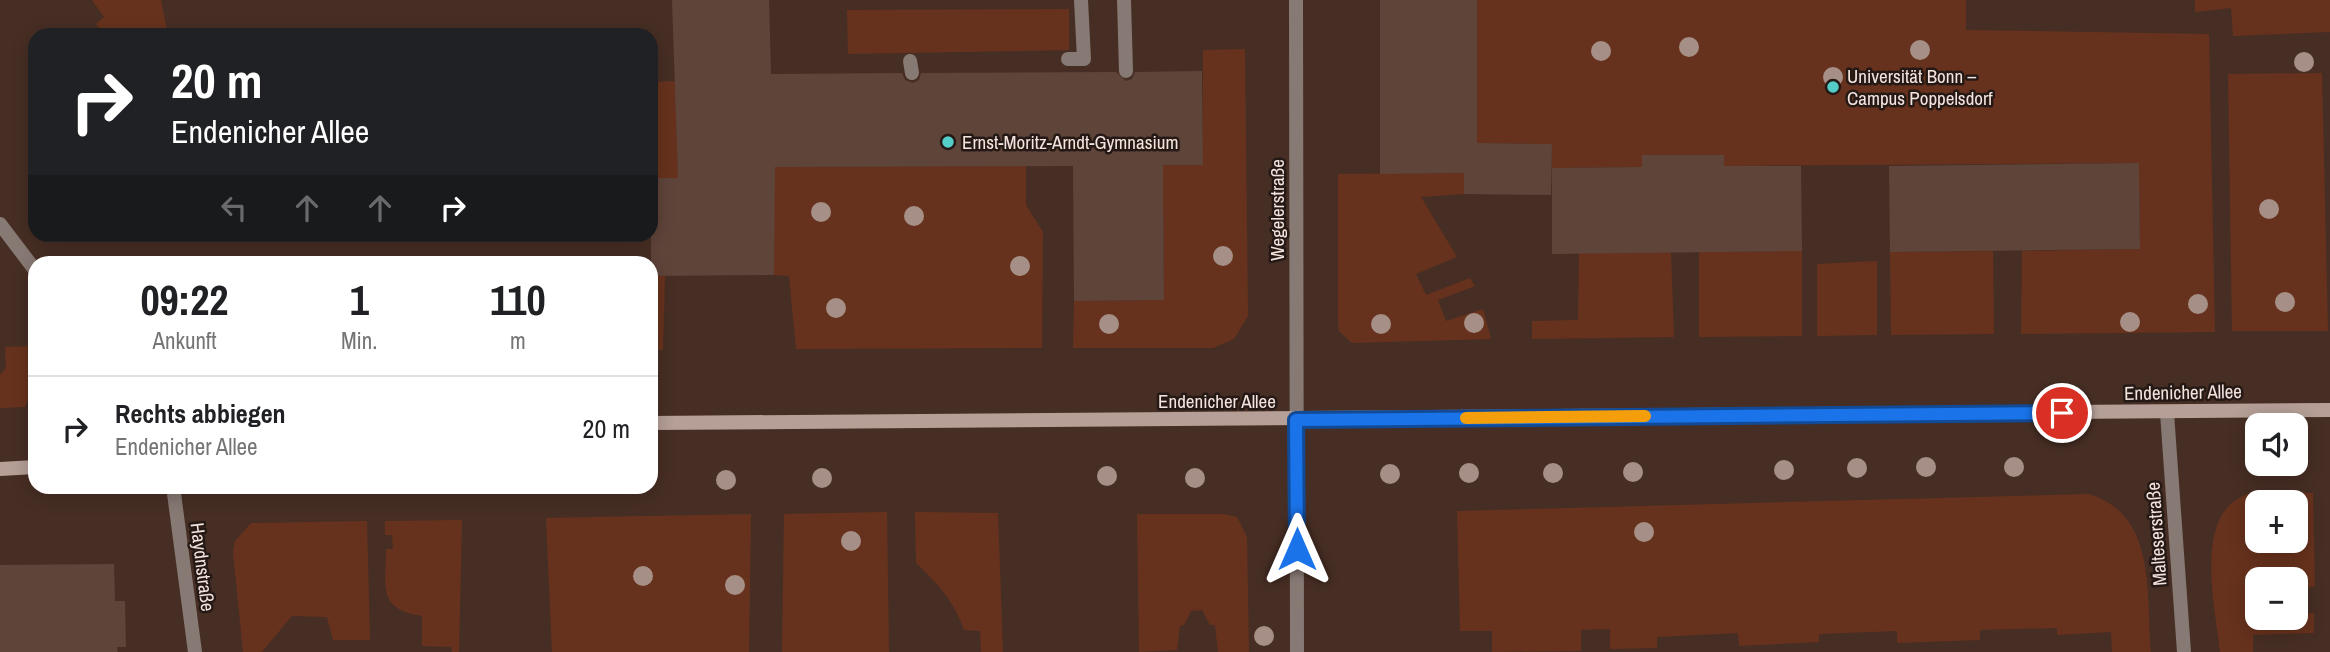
<!DOCTYPE html>
<html lang="de">
<head>
<meta charset="utf-8">
<style>
  body { margin:0; font-family:"Archivo Narrow",sans-serif; background:#f6f6f6; color:#202124; height:100vh; display:flex; flex-direction:column; font-size:26px; white-space:nowrap }
  * { box-sizing:border-box; margin:0 }
  p { font-size:23px; color:#757577 }
  .icon { flex:none; width:38px; height:38px; fill:none; stroke:currentColor; stroke-width:2; stroke-linecap:round; stroke-linejoin:round }
  .map { position:relative; flex:1; overflow:hidden }
  .side { position:absolute; left:28px; top:256px; width:630px; height:238px; display:flex; flex-direction:column; background:#fff; border-radius:21px; box-shadow:0 4px 18px #0003 }
  .side>* { flex:none }
  .banner { position:absolute; left:28px; top:28px; width:630px; height:214px; border-radius:21px; box-shadow:0 4px 18px #0003; background:#202124; color:#fff; overflow:hidden }
  .tools { position:absolute; left:2245px; top:413px; display:grid; gap:14px }
  .tools a { display:grid; place-items:center; width:63px; height:63px; border-radius:14px; background:#fff; box-shadow:0 4px 18px #0003; font-size:35px }
  .pin { position:absolute; display:grid; place-items:center; width:60px; height:60px; color:#fff; margin:-30px; border:4px solid #fff; border-radius:50%; box-shadow:0 2px 7px #0007 }
  .me { position:absolute; width:77px; margin:-38px; rotate:0deg; stroke-linejoin:round; filter:drop-shadow(0 0 5px #0008) }
  .turn { display:flex; align-items:center; gap:24px; height:147px; padding:0 28px; font-size:32px }
  .turn .icon { width:91px; height:91px; stroke-width:2.5 }
  .turn b { display:block; font-size:49px; line-height:60px }
  .lanes { display:flex; align-items:center; height:66px; padding:0 28px; background:#0003; justify-content:center; gap:35px; direction:ltr }
  .lanes .off { opacity:.35 }
  .eta { display:flex; justify-content:space-evenly; align-items:center; height:119px; text-align:center }
  .eta b { font-size:42px; font-weight:800; line-height:49px }
  ul { padding:0; list-style:none }
  li { display:flex; align-items:center; gap:21px; height:105px; padding:0 28px; border-top:2px solid #e0e0e0 }
  li div { flex:1 }
  li b { display:block; font-size:26px }
  li em { font-style:normal }
  .map>svg:first-child { display:block }
  .green { fill:#67321d; fill-rule:evenodd }
  .building { fill:#5f443a }
  .lines { fill:none; stroke-linecap:round; stroke-linejoin:round }
  .lane { stroke:#877974; stroke-width:14 }
  .street { stroke:#877974; stroke-width:14 }
  .secondary { stroke:#b59f97; stroke-width:14 }
  .tree { fill:#a68f86 }
  .route-casing { stroke:#114b97; stroke-width:18 }
  .route { stroke:#1a73e8; stroke-width:12 }
  .slow { stroke:#f59e0b; stroke-width:12 }
  .poi-dot { fill:#54cdc9; stroke:#251915; stroke-width:2.5 }
  .labels { text-anchor:middle; stroke-width:5; stroke-linejoin:round; paint-order:stroke }
  .poi-label { font-size:19px; fill:#f5e4de; stroke:#251915; text-anchor:start }
  .street-label { font-size:19px; fill:#f5e4de; stroke:#251915 }
</style>
</head>
<body>
<div class="map">
<svg width="2330" height="652" viewBox="0 0 2330 652">
  <rect width="100%" height="100%" fill="#472e24"/>
  <!-- green -->
  <g class="green">
    <polygon points="92,0 161,0 168,35 104,35 96,24 104,17"/>
    <polygon points="1477,0 1966,0 1966,30 2209,34 2215,332 2021,334 2022,251 2140,249 2139,163 1724,166 1723,155 1642,155 1642,167 1552,168 1552,144 1464,143 1477,64"/>
    <polygon points="2195,0 2330,0 2330,32 2233,36 2231,8 2195,12"/>
    <polygon points="1069,9 1069,50 848,54 847,10"/>
    <polygon points="1245,49 1248,316 1234,339 1213,348 1073,348 1074,301 1164,300 1163,188 1157,165 1203,164 1203,50"/>
    <polygon points="2322,73 2328,331 2232,331 2228,74"/>
    <polygon points="675,81 678,178 651,179 651,82"/>
    <polygon points="1026,166 1026,205 1043,232 1042,348 796,349 789,276 774,275 773,167"/>
    <polygon points="1464,173 1464,194 1421,197 1457,257 1416,274 1426,295 1470,278 1475,286 1438,300 1446,321 1483,309 1491,339 1352,343 1339,331 1338,322 1338,174"/>
    <polygon points="1802,251 1802,336 1699,337 1699,252"/>
    <polygon points="1993,251 1994,334 1891,335 1890,252"/>
    <polygon points="1579,252 1671,252 1674,337 1532,339 1532,321 1578,320"/>
    <polygon points="1877,261 1877,335 1817,336 1817,264"/>
    <polygon points="651,276 665,276 663,350 651,350"/>
    <polygon points="35,346 35,382 25,407 0,408 0,375 6,368 5,347"/>
    <path d="M2313 493 2315 587 2296 588V579H2258V618H2296V613H2314V633L2253 635V652H2220C2216 609 2193 518 2243 496 2262 488 2293 493 2313 493ZM2258 502H2296V541H2258Z"/>
    <path d="M2089 494C2157 515 2146 593 2151 652H2112L2111 632 2057 635V628L1980 630V640L1897 643V631L1819 634V642L1739 646 1738 633 1657 637V648L1610 649V629L1581 630V651L1492 652V631H1460L1457 511Z"/>
    <polygon points="887,512 889,652 782,652 784,514"/>
    <path d="M915 512 998 513 1003 652H981L980 631 964 630C955 602 937 583 916 563Z"/>
    <polygon points="751,514 749,652 552,652 546,518"/>
    <polygon points="1137,514 1223,514 1237,517 1247,537 1249,652 1218,652 1215,625 1210,625 1202,610 1191,611 1184,625 1180,626 1177,650 1139,652"/>
    <path d="M462 520 459 652H452L451 647 422 646V616C377 609 386 587 386 549H393L392 535H385V521Z"/>
    <polygon points="367,521 370,640 333,640 327,617 292,616 262,652 243,652 233,552 235,541 251,523"/>
  </g>
  <!-- building -->
  <g class="building">
    <polygon points="672,0 769,0 771,74 902,73 905,80 913,83 919,80 921,73 1116,72 1126,81 1132,79 1135,72 1202,71 1203,165 1163,165 1164,300 1074,301 1073,166 775,167 774,275 651,276 651,178 678,178"/>
    <polygon points="1380,0 1477,0 1477,143 1552,144 1551,195 1464,194 1464,173 1380,174"/>
    <polygon points="1642,155 1724,155 1724,166 1801,166 1802,251 1552,254 1552,168 1642,167"/>
    <polygon points="2139,163 2140,249 1890,252 1889,166"/>
    <polygon points="114,564 115,601 125,601 126,647 117,647 118,652 0,652 0,565"/>
  </g>
  <g class="lines">
    <!-- lane -->
    <g class="lane">
      <polyline points="1068,59 1084,59 1081,0"/>
      <polyline points="910,61 912,73"/>
    </g>
    <!-- street -->
    <g class="street">
      <polyline points="1124,0 1126,71"/>
      <polyline points="1296,0 1297,652"/>
      <polyline points="0,224 35,270"/>
      <polyline points="2167,413 2184,652"/>
      <polyline points="173,486 195,652"/>
    </g>
    <!-- secondary -->
    <g class="secondary">
      <polyline points="651,423 2330,410"/>
      <polyline points="0,469 35,467"/>
    </g>
  </g>
  <!-- trees -->
  <g class="tree">
    <circle cx="1689" cy="47" r="10"/>
    <circle cx="1920" cy="50" r="10"/>
    <circle cx="1601" cy="51" r="10"/>
    <circle cx="2304" cy="62" r="10"/>
    <circle cx="1833" cy="77" r="10"/>
    <circle cx="2269" cy="209" r="10"/>
    <circle cx="821" cy="212" r="10"/>
    <circle cx="914" cy="216" r="10"/>
    <circle cx="1223" cy="256" r="10"/>
    <circle cx="1020" cy="266" r="10"/>
    <circle cx="2285" cy="302" r="10"/>
    <circle cx="2198" cy="304" r="10"/>
    <circle cx="836" cy="308" r="10"/>
    <circle cx="2130" cy="322" r="10"/>
    <circle cx="1474" cy="323" r="10"/>
    <circle cx="1109" cy="324" r="10"/>
    <circle cx="1381" cy="324" r="10"/>
    <circle cx="1926" cy="467" r="10"/>
    <circle cx="2014" cy="467" r="10"/>
    <circle cx="1857" cy="468" r="10"/>
    <circle cx="1784" cy="470" r="10"/>
    <circle cx="1633" cy="472" r="10"/>
    <circle cx="1469" cy="473" r="10"/>
    <circle cx="1553" cy="473" r="10"/>
    <circle cx="1390" cy="474" r="10"/>
    <circle cx="1107" cy="476" r="10"/>
    <circle cx="822" cy="478" r="10"/>
    <circle cx="1195" cy="478" r="10"/>
    <circle cx="726" cy="480" r="10"/>
    <circle cx="1644" cy="532" r="10"/>
    <circle cx="851" cy="541" r="10"/>
    <circle cx="643" cy="576" r="10"/>
    <circle cx="735" cy="585" r="10"/>
    <circle cx="1264" cy="636" r="10"/>
  </g>
  <g class="lines">
    <!-- route casing -->
    <g class="route-casing">
      <polyline id="route" points="1297,549 1296,420 2062,413"/>
    </g>
    <!-- route -->
    <use href="#route" class="route"/>
    <!-- slow -->
    <polyline class="slow" points="1466,418 1645,416"/>
  </g>
  <!-- markers -->
  <g class="poi-dot">
    <circle cx="1833" cy="87" r="7"/>
    <circle cx="948" cy="142" r="7"/>
  </g>
  <g class="labels">
    <!-- poi labels -->
    <g class="poi-label">
      <text x="1847" y="83">Universität Bonn –<tspan x="1847" dy="22">Campus Poppelsdorf</tspan></text>
      <text x="962" y="149">Ernst-Moritz-Arndt-Gymnasium</text>
    </g>
    <!-- street labels -->
    <g class="street-label">
      <text transform="translate(1277 210) rotate(-90)" y="7">Wegelerstraße</text>
      <text transform="translate(2183 392) rotate(-1)" y="7">Endenicher Allee</text>
      <text x="1217" y="408">Endenicher Allee</text>
      <text transform="translate(2156 534) rotate(-94)" y="7">Malteserstraße</text>
      <text transform="translate(203 567) rotate(83)" y="7">Haydnstraße</text>
    </g>
  </g>
</svg>
<div class="tools">
<a><svg class="icon" aria-label="sound" viewBox="0 0 24 24"><path d="M4 9h4l5-4v14l-5-4H4zM17 9q2 3 0 6"/></svg></a>
<a>+</a>
<a>−</a>
</div>
<div class="pin" style="left:2062px;top:413px;background:#d93025"><svg class="icon" aria-label="arrive" viewBox="0 0 24 24"><path d="M6 21V4h12l-3 4 3 4H6"/></svg></div>
<svg class="me" style="left:1297px;top:549px" viewBox="-20 -20 40 40"><path d="M0-17L14 15 0 8-14 15z" fill="#1a73e8" stroke="#fff" stroke-width="4"/></svg>
<div class="banner">
<div class="turn"><svg class="icon" aria-label="right" viewBox="0 0 24 24"><path d="M7 20v-9h11M14 6l5 5-5 5"/></svg><div><b>20 m</b>Endenicher Allee</div></div>
<div class="lanes"><svg class="icon off" aria-label="left" viewBox="0 0 24 24"><path d="M17 20v-9H6M10 6l-5 5 5 5"/></svg><svg class="icon off" aria-label="ahead" viewBox="0 0 24 24"><path d="M12 20V5M6 11l6-6 6 6"/></svg><svg class="icon off" aria-label="ahead" viewBox="0 0 24 24"><path d="M12 20V5M6 11l6-6 6 6"/></svg><svg class="icon" aria-label="right" viewBox="0 0 24 24"><path d="M7 20v-9h11M14 6l5 5-5 5"/></svg></div>
</div>
<section class="side">
<div class="eta">
<div><b>09:22</b><p>Ankunft</p></div>
<div><b>1</b><p>Min.</p></div>
<div><b>110</b><p>m</p></div>
</div>
<ul>
<li><svg class="icon" aria-label="right" viewBox="0 0 24 24"><path d="M7 20v-9h11M14 6l5 5-5 5"/></svg><div><b>Rechts abbiegen</b><p>Endenicher Allee</p></div><em>20 m</em></li>
</ul>
</section>
</div>
</body>
</html>
